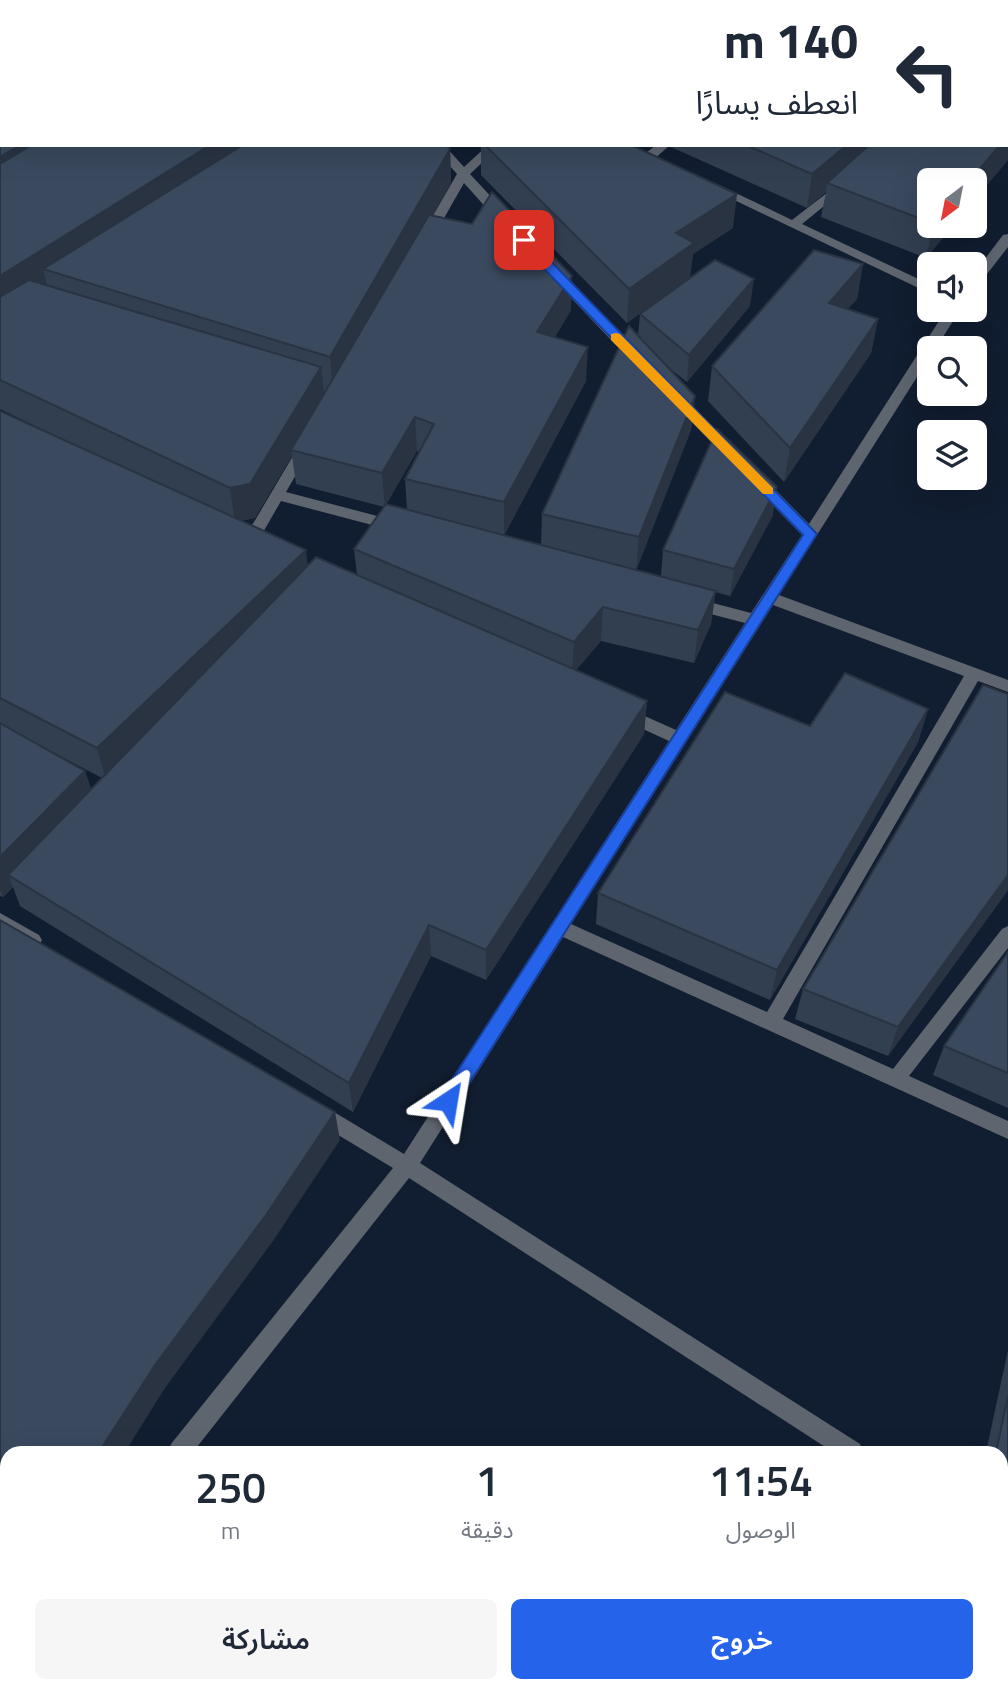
<!DOCTYPE html>
<html lang="ar">
<head>
<meta charset="utf-8">
<style>
  body { margin:0; font-family:"Titillium Web","Noto Sans Arabic",sans-serif; background:#f6f6f7; color:#1f2937; direction:rtl; height:100vh; display:flex; flex-direction:column; font-size:26px; white-space:nowrap }
  * { box-sizing:border-box; margin:0 }
  p { font-size:23px; color:#747a83 }
  .icon { flex:none; width:38px; height:38px; fill:none; stroke:currentColor; stroke-width:2; stroke-linecap:round; stroke-linejoin:round }
  .map { position:relative; flex:1; overflow:hidden; direction:ltr }
  .panel { position:absolute; left:0px; top:1446px; width:1008px; height:247px; display:flex; flex-direction:column; background:#fff; border-radius:21px 21px 0 0; box-shadow:0 7px 28px #0002; direction:rtl }
  .panel>* { flex:none }
  .hud { position:absolute; left:0px; top:0px; width:1008px; height:147px; box-shadow:0 7px 28px #0002; direction:rtl; background:#fff; color:#1f2937; overflow:hidden }
  .needle { width:46px; rotate:212deg }
  .buttons { position:absolute; left:917px; top:168px; display:grid; gap:14px }
  .buttons a { display:grid; place-items:center; width:70px; height:70px; border-radius:10px; background:#fff; box-shadow:0 7px 28px #0002; font-size:35px }
  .pin { position:absolute; display:grid; place-items:center; width:60px; height:60px; color:#fff; margin:-30px; border-radius:14px; box-shadow:0 4px 10px #0006 }
  .me { position:absolute; width:77px; margin:-38px; rotate:33deg; stroke-linejoin:round; filter:drop-shadow(0 0 5px #0008) }
  .turn { display:flex; align-items:center; gap:24px; height:147px; padding:0 35px; font-size:32px }
  .turn .icon { width:91px; height:91px; stroke-width:2.5 }
  .turn b { display:block; font-size:49px; line-height:60px }
  .eta { display:flex; justify-content:space-evenly; align-items:center; height:119px; text-align:center }
  .eta b { font-size:42px; font-weight:600; line-height:49px }
  .action { display:flex; gap:14px; margin-top:auto; padding:14px 35px }
  .action a { flex:1; height:80px; border-radius:10px; background:#2563eb; color:#fff; font-size:28px; font-weight:600; line-height:80px; text-align:center }
  .action a+a { background:#f6f6f7; color:#1f2937 }
  .map>svg:first-child { display:block }
  .lines { fill:none; stroke-linecap:round; stroke-linejoin:round }
  .minor { fill:#5e656f; fill-rule:evenodd }
  .wall { fill:#323f51; fill-rule:evenodd }
  .shaded-wall { fill:#293342 }
  .building { fill:#3a495e; stroke:#293342; stroke-width:2 }
  .route { fill:#2563eb; stroke:#184099; stroke-width:2 }
  .slow { fill:#f59e0b }
</style>
</head>
<body>
<div class="map">
<svg width="1008" height="1692" viewBox="0 0 1008 1692">
  <rect width="100%" height="100%" fill="#111d30"/>
  <g class="lines">
    <!-- minor -->
    <g class="minor">
      <polygon points="318,0 332,0 333,2 320,2"/>
      <polygon points="431,145 444,145 464,167 488,145 501,145 470,174 508,215 508,221 498,221 464,183 431,241 421,241 420,238 457,174"/>
      <polygon points="656,145 670,145 653,160 645,160 645,154"/>
      <polygon points="841,182 847,186 845,189 802,224 929,284 929,293 709,188 711,185 719,185 792,220"/>
      <polygon points="1008,234 1008,247 980,283 975,284 975,272 1003,235"/>
      <polygon points="556,270 561,271 643,357 643,363 633,363 551,277 549,274"/>
      <path d="M946 310H960L936 348H929V358L779 595 1008 680V692L978 681 783 1019 893 1069 1002 929 1008 926V948L909 1076 1008 1121V1139L563 937 420 1163 860 1444 863 1452H833L409 1178 193 1452H168L171 1444 393 1168 310 1118 307 1112 310 1106 317 1103 324 1106 404 1154 669 741 617 717 615 713 617 709H629L676 730 745 623 684 607 682 603 684 599 690 597 751 613 802 535 754 486 752 482 754 478H764L809 524ZM773 605 964 676 767 1012 571 924Z"/>
      <polygon points="678,395 683,397 734,449 736,452 734,455 724,455 673,403 673,397"/>
      <polygon points="305,442 312,447 286,492 400,522 403,526 400,530 395,531 281,501 254,548 244,548 241,544 300,444"/>
      <path d="M0 913 39 935 42 940 39 945C26 950 11 936 0 929Z"/>
      <polygon points="1001,1536 1008,1539 1008,1562 1001,1560"/>
      <polygon points="7,1656 9,1685 0,1689 0,1659"/>
    </g>
  </g>
  <!-- wall -->
  <g class="wall">
    <polygon points="392,0 447,0 443,2 392,2"/>
    <polygon points="1008,0 1008,160 975,199 975,180 929,180 929,226 953,226 926,258 821,217 826,192 807,208 671,147 671,145 1006,145"/>
    <path d="M0 61 450 149 451 183 432 216 571 310 555 337 586 381 504 535 541 545 542 514 638 336 640 314 750 306 687 382 664 364 695 396 691 430 636 570 661 576 663 550 773 515 730 596 715 592 711 624 694 663 601 641 576 670 647 701 644 734 486 980 431 956 353 1112 20 906 13 887 3 897 0 896V411L87 451 0 409ZM417 451 419 452 405 479 407 510 386 504ZM292 456 296 484 384 507 354 549 357 575 308 566 241 521 255 518ZM39 745 102 778 91 789 85 771Z"/>
    <polygon points="481,145 631,145 733,228 693,254 690,277 627,323 481,175"/>
    <polygon points="863,264 857,299 847,309 878,319 871,353 784,482 708,401 712,366"/>
    <polygon points="928,709 918,742 770,1000 596,924 598,893 810,726"/>
    <polygon points="1008,890 888,1056 795,1019 803,989"/>
    <polygon points="1008,952 1008,1108 933,1075 944,1046"/>
    <polygon points="1008,1350 1008,1493 1001,1489 1001,1452 986,1452"/>
  </g>
  <!-- shaded-wall -->
  <g class="shaded-wall">
    <polygon points="413,0 447,0 443,2 413,2"/>
    <polygon points="634,0 664,0 664,2 631,2"/>
    <polygon points="818,0 865,0 863,2 815,2"/>
    <polygon points="1008,20 1008,48 1006,49 1006,21"/>
    <polygon points="1008,136 1008,160 975,199 975,180 970,180 1000,145 1006,145 1006,138"/>
    <polygon points="20,145 87,145 0,196 0,157"/>
    <polygon points="210,145 268,145 43,269 47,286 0,316 0,276"/>
    <polygon points="847,145 881,145 827,183 826,192 807,208 812,174"/>
    <polygon points="450,149 451,183 333,391 330,357"/>
    <polygon points="737,194 733,228 693,254 690,277 627,323 629,289 676,233"/>
    <polygon points="933,226 953,226 926,258"/>
    <polygon points="863,264 857,299 823,337 829,303"/>
    <polygon points="572,276 571,310 537,366 537,332"/>
    <polygon points="754,279 750,306 687,382 689,355"/>
    <polygon points="878,319 871,353 784,482 790,448"/>
    <polygon points="588,347 586,381 504,536 504,502"/>
    <polygon points="321,367 325,402 291,450 292,456 255,518 235,522 230,488"/>
    <polygon points="695,396 691,430 636,571 639,537"/>
    <polygon points="415,417 417,451 385,507 382,473"/>
    <polygon points="777,487 773,515 730,596 734,569"/>
    <polygon points="306,550 310,583 106,780 97,748"/>
    <polygon points="716,591 711,624 694,663 698,630"/>
    <polygon points="603,607 601,641 572,675 574,642"/>
    <polygon points="647,701 644,734 486,980 486,950"/>
    <polygon points="928,709 918,742 770,1000 777,970"/>
    <polygon points="85,771 95,803 8,875 13,887 3,897 0,890 0,857"/>
    <polygon points="1008,875 1008,890 888,1056 898,1027"/>
    <polygon points="429,925 431,956 353,1112 349,1083"/>
    <polygon points="335,1112 340,1140 273,1241 165,1388 125,1452 99,1452 155,1365"/>
    <polygon points="7,1570 7,1603 0,1610 0,1577"/>
  </g>
  <!-- building -->
  <g class="building">
    <polygon points="119,0 248,0 256,2 116,2"/>
    <polygon points="489,0 634,0 631,2 487,2"/>
    <polygon points="648,0 818,0 815,2 645,2"/>
    <polygon points="833,0 1008,0 1008,20 1006,21 1006,2 830,2"/>
    <polygon points="1008,31 1008,136 1006,138 1006,32"/>
    <polygon points="2,60 2,145 20,145 0,157 0,61"/>
    <polygon points="32,145 210,145 0,276 0,164"/>
    <polygon points="243,145 447,145 450,149 330,357 43,269"/>
    <polygon points="485,145 631,145 737,194 676,233 694,243 629,289"/>
    <polygon points="746,145 847,145 812,174"/>
    <polygon points="869,145 1000,145 970,180 929,180 929,222 827,183"/>
    <polygon points="492,192 572,276 537,332 588,347 504,502 405,479 434,424 415,417 382,473 291,450 429,215 472,224"/>
    <polygon points="814,250 863,264 829,303 878,319 790,448 712,366"/>
    <polygon points="715,260 754,279 689,355 640,314"/>
    <polygon points="29,280 321,367 250,484 230,488 0,380 0,297"/>
    <polygon points="629,326 695,396 639,537 542,514"/>
    <polygon points="0,411 306,550 97,748 0,698"/>
    <polygon points="717,429 777,487 734,569 663,550"/>
    <polygon points="386,504 716,591 698,630 603,607 574,642 354,549"/>
    <polygon points="316,557 647,701 486,950 429,925 349,1083 8,875"/>
    <polygon points="845,673 928,709 777,970 598,893 725,692 810,726"/>
    <polygon points="983,685 1008,694 1008,875 898,1027 803,989"/>
    <polygon points="0,723 85,771 0,857"/>
    <polygon points="0,920 335,1112 266,1215 155,1365 99,1452 7,1452 7,1570 0,1577"/>
    <polygon points="1008,952 1008,1073 944,1046"/>
    <polygon points="1008,1396 1008,1463 1001,1459 1001,1452 996,1452"/>
    <polygon points="1001,1604 1008,1608 1008,1692 659,1692 663,1685 1001,1685"/>
    <polygon points="26,1685 417,1685 428,1692 21,1692"/>
  </g>
  <!-- route -->
  <polygon class="route" points="519,238 528,238 817,534 455,1106 448,1108 442,1106 440,1101 442,1095 803,535 519,243"/>
  <!-- slow -->
  <polygon class="slow" points="616,333 620,334 773,488 773,494 763,494 611,340 611,334"/>
</svg>
<div class="buttons">
<a><svg class="needle" viewBox="-14 -14 28 28"><path d="M0-13l5 13h-10z" fill="#e53935"/><path d="M0 13l5-13h-10z" fill="#747a83"/></svg></a>
<a><svg class="icon" aria-label="sound" viewBox="0 0 24 24"><path d="M4 9h4l5-4v14l-5-4H4zM17 9q2 3 0 6"/></svg></a>
<a><svg class="icon" aria-label="search" viewBox="0 0 24 24"><circle cx="10" cy="10" r="6"/><path d="M15 15l6 6"/></svg></a>
<a><svg class="icon" aria-label="layers" viewBox="0 0 24 24"><path d="M12 4l9 5-9 5-9-5zM3 14l9 5 9-5"/></svg></a>
</div>
<div class="pin" style="left:524px;top:240px;background:#d93025"><svg class="icon" aria-label="arrive" viewBox="0 0 24 24"><path d="M6 21V4h12l-3 4 3 4H6"/></svg></div>
<svg class="me" style="left:448px;top:1101px" viewBox="-20 -20 40 40"><path d="M0-17L14 15 0 8-14 15z" fill="#2563eb" stroke="#fff" stroke-width="4"/></svg>
<div class="hud">
<div class="turn"><svg class="icon" aria-label="left" viewBox="0 0 24 24"><path d="M17 20v-9H6M10 6l-5 5 5 5"/></svg><div><b>140 m</b>انعطف يسارًا</div></div>
</div>
<section class="panel">
<div class="eta">
<div><b>11:54</b><p>الوصول</p></div>
<div><b>1</b><p>دقيقة</p></div>
<div><b>250</b><p>m</p></div>
</div>
<div class="action"><a>خروج</a><a>مشاركة</a></div>
</section>
</div>
</body>
</html>
